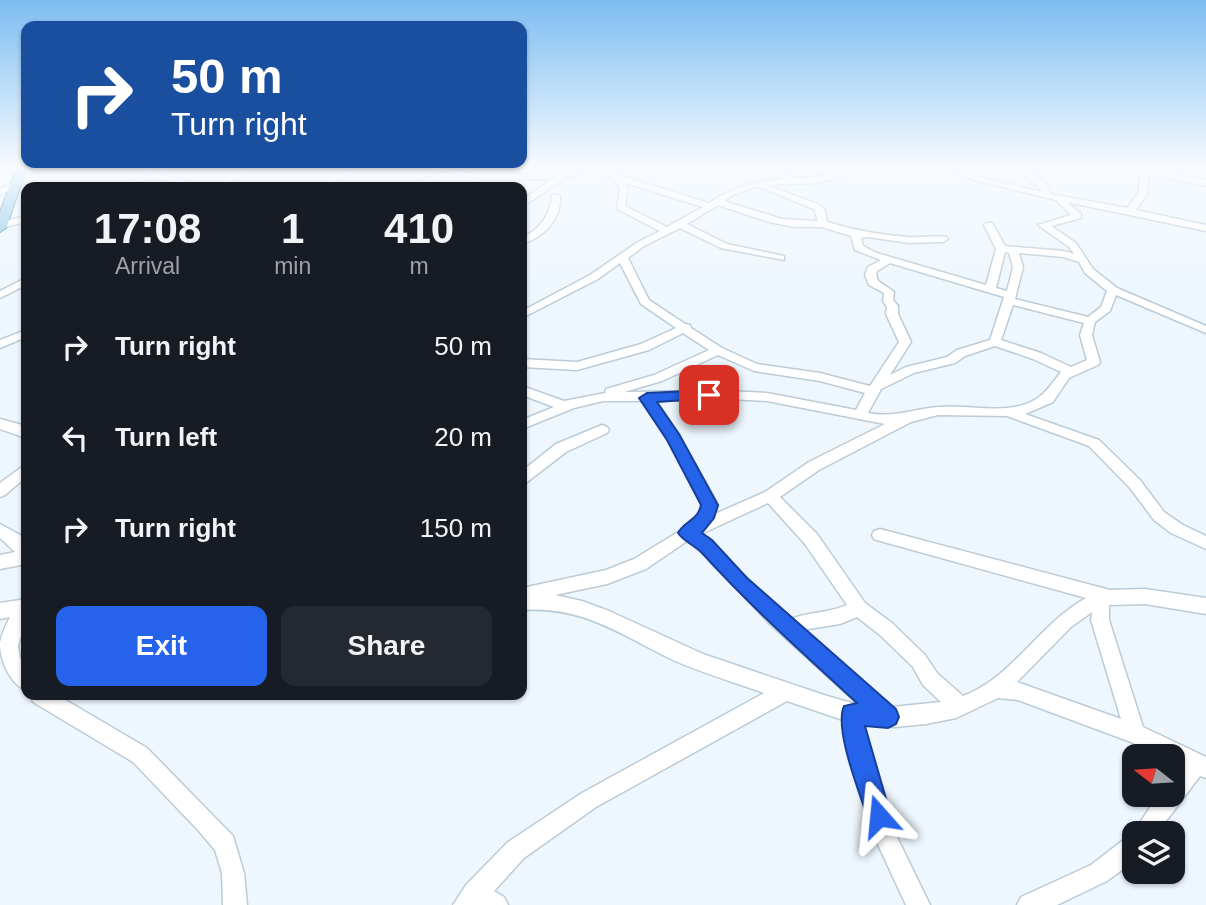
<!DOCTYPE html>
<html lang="en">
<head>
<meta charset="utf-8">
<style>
  body { margin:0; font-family:Arial,sans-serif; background:#242831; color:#f1f3f6; height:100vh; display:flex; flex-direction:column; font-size:26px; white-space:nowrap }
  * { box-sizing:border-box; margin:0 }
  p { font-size:23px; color:#9ea1a6 }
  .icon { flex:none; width:38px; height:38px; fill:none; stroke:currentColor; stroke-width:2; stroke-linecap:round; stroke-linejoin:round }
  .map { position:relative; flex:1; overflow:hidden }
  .panel { position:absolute; left:21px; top:182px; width:506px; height:518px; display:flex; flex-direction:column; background:#171b24; border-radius:14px; box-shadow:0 2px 5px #0004 }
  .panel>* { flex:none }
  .top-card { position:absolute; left:21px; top:21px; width:506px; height:147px; border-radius:14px; box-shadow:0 2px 5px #0004; background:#1a4fa0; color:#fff; overflow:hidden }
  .needle { width:46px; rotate:287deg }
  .buttons { position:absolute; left:1122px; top:744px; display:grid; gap:14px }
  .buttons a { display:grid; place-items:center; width:63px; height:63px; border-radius:14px; background:#171b24; box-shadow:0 2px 5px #0004; font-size:35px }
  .pin { position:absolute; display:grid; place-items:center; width:60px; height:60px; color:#fff; margin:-30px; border-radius:14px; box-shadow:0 4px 10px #0006 }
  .me { position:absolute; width:77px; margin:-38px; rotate:342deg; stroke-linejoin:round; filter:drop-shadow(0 0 5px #0008) }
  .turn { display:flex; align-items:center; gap:24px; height:147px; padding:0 35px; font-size:32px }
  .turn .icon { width:91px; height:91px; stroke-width:2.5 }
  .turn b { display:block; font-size:49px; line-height:60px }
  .eta { display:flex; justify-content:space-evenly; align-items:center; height:119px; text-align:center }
  .eta b { font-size:42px; font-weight:700; line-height:49px }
  .action { display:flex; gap:14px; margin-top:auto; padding:14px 35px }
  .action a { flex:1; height:80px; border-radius:14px; background:#2563eb; color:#fff; font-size:28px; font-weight:700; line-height:80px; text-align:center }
  .action a+a { background:#242831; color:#f1f3f6 }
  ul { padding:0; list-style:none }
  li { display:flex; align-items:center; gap:21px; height:91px; padding:0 35px }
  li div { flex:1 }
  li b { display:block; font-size:26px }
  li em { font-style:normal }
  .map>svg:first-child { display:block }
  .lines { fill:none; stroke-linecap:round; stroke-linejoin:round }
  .minor-casing { stroke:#bccbd6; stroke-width:3 }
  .major-casing { stroke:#33769d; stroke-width:2 }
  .minor { fill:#fff; fill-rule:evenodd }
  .major { fill:#88c4e7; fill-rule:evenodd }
  .route { fill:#2563eb; stroke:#184099; stroke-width:2 }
</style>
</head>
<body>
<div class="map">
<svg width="1206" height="905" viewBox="0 0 1206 905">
  <rect width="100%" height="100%" fill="#eef7fe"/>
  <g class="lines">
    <!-- minor casing -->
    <g class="minor-casing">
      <g id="minor">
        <polygon points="249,167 258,167 220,187 196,187 156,178 118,187 104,187 156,174 210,186"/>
        <polygon points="373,167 390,167 347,175 324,187 314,187 342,171"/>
        <path d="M421 167H437L484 175H559L593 167H607L605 169 612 173 709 203C733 187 755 181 783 179L756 167C772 167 785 178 799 178 822 179 842 167 865 167L864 169 818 183 767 185 820 205 825 211 827 222C854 230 880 235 908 237 921 238 934 235 946 237L948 239 943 242 909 243 868 237 861 238 863 246 877 253 986 285 996 249 984 225 986 223H992L1005 246 1064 251 1074 254 1069 247 1038 225 1071 215 1056 200 974 180 941 167H951L979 177 1042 192 1039 187 1023 175 1026 168 1040 167 1031 174 1046 184 1051 194 1127 208 1138 194 1141 173 1122 169 1121 167H1135L1206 180V186L1149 174 1147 194 1136 210 1206 225V231L1067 202 1081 214V218L1051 226 1076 243 1093 269 1117 288 1206 326V333L1116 295 1110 311 1095 322 1092 335 1100 362 1098 365 1069 378 1053 402 1025 414 1099 440 1140 480 1164 512 1183 525 1206 536V549L1171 533 1154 520 1130 488 1089 446 1007 416 938 415 911 422 819 470 780 497 817 534 865 603 892 623 925 655 937 673 963 696C1011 679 1040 623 1086 598L880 541 874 539 872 535 874 531 880 529 1110 590 1145 589 1206 598V614L1145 604 1109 605V620L1143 727 1206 757V778L1200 776 1157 833H1134V861L1107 881 1057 905H1017L1021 897 1091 865 1126 838 1134 835 1133 833 1159 794H1172V777L1181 767 1172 763V756H1159L1131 742 1018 700 998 698 956 718 926 724 895 727 864 725 868 747 895 833 930 905H906L874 836 848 747 843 720 787 701 596 807 524 858 494 891 504 897 508 905H453L466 885 508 842 582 793 764 693C734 682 702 673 673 660 619 634 584 606 522 610V596L526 595 525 592 527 587 606 570 634 559 693 523 702 505 668 440 642 401H603L574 408 522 429V420L554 407 522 395V386L564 401 605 393 606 389 654 375 709 350 683 333 649 350 577 370 522 367V359L577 362 641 344 676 328 641 304 620 263 598 279 522 318V311L590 275 638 242 660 231 617 209 620 189 615 179 596 171 567 177 522 207V200L552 179H484ZM625 183 703 207 667 227 625 206 628 189ZM757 186 814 209 818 221 782 219 724 201 733 195ZM718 205 769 222 795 227H822L851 236 855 250 881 260 868 267 865 275 869 285 884 293 883 301 887 307 886 314 899 342 870 386 820 373 757 364 722 348 691 328 690 325 685 324 649 300 628 258 644 246 680 228 721 248 784 260V256L727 244 687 224ZM1005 252 1009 253 1013 267 1007 291 996 288ZM1019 253 1063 257 1079 262 1085 273 1107 291 1101 307 1088 317 1015 299 1023 267ZM890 263 1004 297 990 340 957 350 947 357 906 367 890 375 911 342 898 314V306L893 300 894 292C887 285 873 283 877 271ZM1013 305 1084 323 1080 335 1087 360 1071 367 1041 353 1001 340ZM995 346 1033 359 1061 372C1050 386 1043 398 1026 404 999 414 966 404 938 407 914 409 894 418 868 413L881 389 914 373 955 363 965 356ZM718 355 754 371 820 381 865 393 856 410 767 393 727 391 624 392 662 381ZM727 399 767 401 885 424 809 462 765 492 715 514 718 505 679 435 655 400ZM768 503 805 544 847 605C829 613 809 612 790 619L701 534ZM687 541 705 555 771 625 859 705 827 696 703 654 609 611 582 601 555 595 607 584 646 569ZM1092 612 1091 620 1121 719 1017 682 1071 627ZM857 617 880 635 913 667 923 685 941 702 892 707 802 630 840 624Z"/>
        <polygon points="650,167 679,169 687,167 698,167 679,174"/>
        <polygon points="438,175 442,177 441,179 411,187 398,187"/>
        <polygon points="13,183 20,185 0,195 0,189"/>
        <path d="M553 194 560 196C562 219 543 238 522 244V238C542 228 549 215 553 194Z"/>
        <polygon points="26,216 26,222 0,228 0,222"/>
        <polygon points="26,278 26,285 0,298 0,291"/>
        <polygon points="26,330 26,337 0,348 0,340"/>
        <polygon points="0,419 26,426 26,438 0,429"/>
        <polygon points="602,425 607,427 609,430 607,433 566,452 527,482 522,483 522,471 556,444"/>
        <polygon points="26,464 26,477 5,495 0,497 0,483"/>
        <polygon points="0,524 20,535 26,543 26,564 0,569 0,555 15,552 0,538"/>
        <path d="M26 599V619L18 646 20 658 26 667V690C10 684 0 660 0 644 1 634 6 626 10 617L0 619V603Z"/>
        <polygon points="31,695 57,695 147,748 233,836 244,873 247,905 223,905 222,873 215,850 198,830 133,762 33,702"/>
      </g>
    </g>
    <!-- major casing -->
    <g class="major-casing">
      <polygon id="major" points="17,167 27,167 6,228 0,232 0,212"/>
    </g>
    <!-- minor -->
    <use href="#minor" class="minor"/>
    <!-- major -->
    <use href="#major" class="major"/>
  </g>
  <!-- sky -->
  <linearGradient id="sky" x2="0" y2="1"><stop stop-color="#7cbdf1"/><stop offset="0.57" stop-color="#f7fbff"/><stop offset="1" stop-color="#f7fbff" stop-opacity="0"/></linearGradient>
  <rect width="1206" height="293" fill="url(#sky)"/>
  <!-- route -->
  <path class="route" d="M709 390 714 391 716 395 714 398 657 402 679 434 718 505 714 518 702 533 712 540 747 578 896 709 899 717 896 724 888 728 865 726 891 816 888 825 879 828 870 825 867 816C859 791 834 729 844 706L857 703C804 654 751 607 702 553 695 545 684 542 678 533 685 520 698 521 701 505L667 440 639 398 647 393Z"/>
</svg>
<div class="buttons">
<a><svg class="needle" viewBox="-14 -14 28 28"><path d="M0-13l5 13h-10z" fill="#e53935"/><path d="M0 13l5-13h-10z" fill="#9ea1a6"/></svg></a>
<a><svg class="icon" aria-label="layers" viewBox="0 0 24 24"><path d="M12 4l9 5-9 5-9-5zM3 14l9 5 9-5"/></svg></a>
</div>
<div class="pin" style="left:709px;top:395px;background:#d93025"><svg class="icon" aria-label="arrive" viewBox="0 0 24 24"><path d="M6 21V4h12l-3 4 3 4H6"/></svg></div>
<svg class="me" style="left:879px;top:816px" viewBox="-20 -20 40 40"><path d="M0-17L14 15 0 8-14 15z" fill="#2563eb" stroke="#fff" stroke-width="4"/></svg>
<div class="top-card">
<div class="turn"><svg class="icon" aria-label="right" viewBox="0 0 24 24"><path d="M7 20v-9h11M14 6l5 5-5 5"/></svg><div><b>50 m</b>Turn right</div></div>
</div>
<section class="panel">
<div class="eta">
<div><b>17:08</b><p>Arrival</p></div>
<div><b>1</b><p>min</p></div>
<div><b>410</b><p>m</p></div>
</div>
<ul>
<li><svg class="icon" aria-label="right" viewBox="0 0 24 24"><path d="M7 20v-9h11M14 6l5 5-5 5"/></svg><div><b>Turn right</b></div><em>50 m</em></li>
<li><svg class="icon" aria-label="left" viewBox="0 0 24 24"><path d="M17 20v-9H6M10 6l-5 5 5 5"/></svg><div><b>Turn left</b></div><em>20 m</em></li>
<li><svg class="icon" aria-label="right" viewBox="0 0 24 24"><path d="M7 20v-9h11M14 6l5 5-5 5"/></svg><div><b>Turn right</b></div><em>150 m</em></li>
</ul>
<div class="action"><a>Exit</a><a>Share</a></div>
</section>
</div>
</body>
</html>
